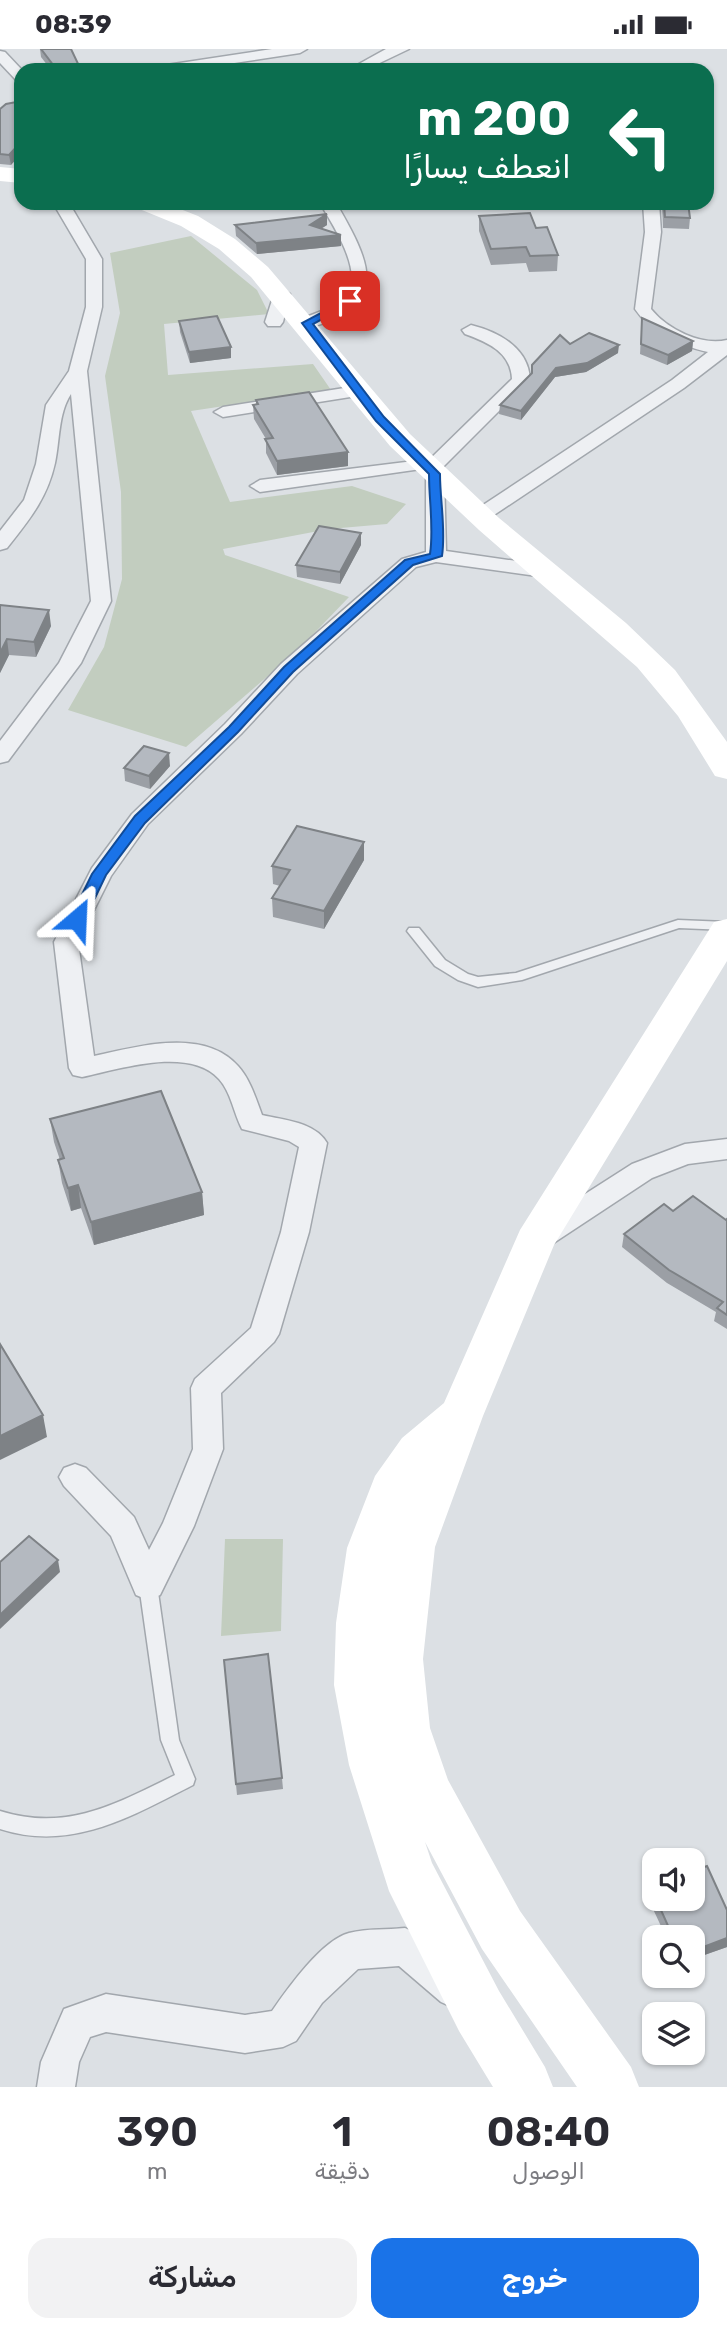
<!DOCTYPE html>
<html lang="ar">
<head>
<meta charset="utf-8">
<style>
  body { margin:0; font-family:Rubik,Cairo,sans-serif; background:#f2f2f3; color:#2b2b33; direction:rtl; height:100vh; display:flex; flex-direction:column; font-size:26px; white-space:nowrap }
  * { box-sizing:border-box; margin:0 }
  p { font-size:23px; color:#7c7c81 }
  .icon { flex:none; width:38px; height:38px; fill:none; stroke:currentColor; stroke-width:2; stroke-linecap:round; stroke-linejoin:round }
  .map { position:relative; height:2038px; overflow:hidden; direction:ltr }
  .sheet { display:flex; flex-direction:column; background:#fff; flex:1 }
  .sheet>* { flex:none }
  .top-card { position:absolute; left:14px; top:14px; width:700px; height:147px; border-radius:21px; box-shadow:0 2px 5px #0004; direction:rtl; background:#0b6e4f; color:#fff; overflow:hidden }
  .buttons { position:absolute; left:642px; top:1799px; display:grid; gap:14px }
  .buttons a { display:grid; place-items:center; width:63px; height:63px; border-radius:14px; background:#fff; box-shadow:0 2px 5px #0004; font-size:35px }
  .pin { position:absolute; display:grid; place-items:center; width:60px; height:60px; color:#fff; margin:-30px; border-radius:14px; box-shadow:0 4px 10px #0006 }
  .me { position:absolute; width:77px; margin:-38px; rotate:26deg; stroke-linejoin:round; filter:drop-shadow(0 0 5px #0008) }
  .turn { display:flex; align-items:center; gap:24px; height:147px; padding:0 28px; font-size:32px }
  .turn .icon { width:91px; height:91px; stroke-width:2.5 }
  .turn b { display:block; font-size:49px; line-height:60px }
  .eta { display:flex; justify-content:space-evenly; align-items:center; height:119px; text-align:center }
  .eta b { font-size:42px; font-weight:600; line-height:49px }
  .cta { display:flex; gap:14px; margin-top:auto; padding:14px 28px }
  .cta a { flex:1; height:80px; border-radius:21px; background:#1a73e8; color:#fff; font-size:28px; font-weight:600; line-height:80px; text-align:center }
  .cta a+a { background:#f2f2f3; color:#2b2b33 }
  .status { display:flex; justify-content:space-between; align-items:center; height:49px; padding:0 35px; background:#fff; direction:ltr }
  .status svg { height:19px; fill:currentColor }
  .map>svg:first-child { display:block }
  .green { fill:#c2cdbf }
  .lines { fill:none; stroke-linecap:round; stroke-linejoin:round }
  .lane-casing { stroke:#a2a7ad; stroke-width:3 }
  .street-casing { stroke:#a2a7ad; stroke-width:3 }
  .lane { fill:#eef0f3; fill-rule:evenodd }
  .street { fill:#eef0f3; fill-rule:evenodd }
  .secondary { fill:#fff; fill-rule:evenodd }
  .wall { fill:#9b9fa5 }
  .shaded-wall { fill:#7e8286 }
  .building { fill:#b4b9c0; stroke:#7e8286; stroke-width:2 }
  .route { fill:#1a73e8; stroke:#114b97; stroke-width:2 }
</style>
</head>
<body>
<div class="status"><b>08:39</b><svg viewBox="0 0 49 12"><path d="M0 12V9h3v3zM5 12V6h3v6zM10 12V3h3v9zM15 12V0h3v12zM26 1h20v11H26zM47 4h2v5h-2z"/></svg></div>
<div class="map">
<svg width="727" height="2038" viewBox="0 0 727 2038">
  <rect width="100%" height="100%" fill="#dce0e4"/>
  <!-- green -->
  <g class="green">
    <polygon points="191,187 257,241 269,265 164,275 168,326 313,315 331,341 191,362 230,453 352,437 406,455 387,475 329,480 223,500 225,506 349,548 299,600 186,698 68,661 104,598 122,530 121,443 105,327 120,264 110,204"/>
    <polygon points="225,1490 283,1490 281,1582 221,1587"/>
  </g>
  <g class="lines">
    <!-- lane casing -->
    <g class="lane-casing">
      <g id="lane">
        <polygon points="678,871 727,873 727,881 679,879 522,931 478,938 458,931 435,917 407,882 409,879 419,879 445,911 468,925 478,928 516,924"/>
        <path d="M148 1528 154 1531 157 1536 179 1691 195 1730 193 1736C130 1768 71 1803 0 1780V1762C67 1783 116 1755 175 1726L161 1691 139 1536 142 1531Z"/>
      </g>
    </g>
    <!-- street casing -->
    <g class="street-casing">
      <g id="street">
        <polygon points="272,0 307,0 300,4 188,21 153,21 160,17"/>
        <polygon points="386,0 409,0 365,21 348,21"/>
        <polygon points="0,2 5,3 22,21 21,32 16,31 0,14"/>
        <path d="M53 154H69L102 210V258L87 322 111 552 81 614 8 712 0 714V692L59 614 91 552 71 345C58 365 60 391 55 414 47 450 29 471 7 499L0 501V482L24 451 36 415 46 356 69 322 86 258V210Z"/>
        <path d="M320 154H336C370 212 393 258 307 279L298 274 301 270C315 264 342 257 349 242 361 218 332 175 320 154Z"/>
        <path d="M643 154H659L661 183 651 260C668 281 702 297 727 291V306L684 339 488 470H474L471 466 474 462 672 331 708 303C678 296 652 285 635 260L645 183Z"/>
        <polygon points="282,240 290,245 283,273 280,277 268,277 265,273 274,245"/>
        <path d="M471 276C499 283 529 299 530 331L440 421 444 425 446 502 544 516 551 518 554 522 551 526 544 528 436 513 416 518 297 625 241 685 148 775 111 827 78 893 94 1007C137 998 203 978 238 1017 250 1030 256 1050 262 1066 284 1071 315 1073 327 1094L309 1183 279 1285 274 1293 221 1344 223 1400 194 1477 160 1546 148 1551 136 1546 111 1487 64 1437 59 1428 64 1419 75 1415 86 1419 134 1468 149 1501 163 1474 193 1400 191 1339 195 1330 251 1279 281 1183 299 1098 289 1092 242 1080C234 1065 231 1043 219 1030 189 997 120 1020 82 1028L73 1026 69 1019 54 893 92 819 132 765 225 675 281 615 402 510 426 503V425L421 420 260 443 250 437 260 431 430 410 512 330C511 303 487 293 465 285L462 281Z"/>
        <polygon points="357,337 366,342 363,346 223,368 214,363 223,358"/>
        <polygon points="727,1090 727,1110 688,1115 652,1129 552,1195 542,1198 532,1195 528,1187 532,1179 632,1115 685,1095"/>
        <path d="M405 1879C429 1890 463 1916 473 1940L467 1953 454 1959 441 1953 399 1917 358 1920 322 1954 296 1992 283 1998 245 2004 106 1983 90 1988 79 2013 75 2038H37L41 2013 64 1960 106 1945 245 1966 272 1962C288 1939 322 1891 349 1884 367 1879 387 1881 405 1879Z"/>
      </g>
    </g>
    <!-- lane -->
    <use href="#lane" class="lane"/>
    <!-- street -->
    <use href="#street" class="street"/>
    <!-- secondary -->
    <g class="secondary">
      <polygon points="0,118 21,120 21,134 0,132"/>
      <polygon points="134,154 165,154 198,167 235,190 268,218 410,385 499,469 626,574 675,621 727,693 727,730 715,727 678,667 637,618 479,481 390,397 251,228 219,200 181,177 137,159"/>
      <polygon points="727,870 727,912 554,1196 483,1367 435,1498 423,1610 430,1679 448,1731 520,1862 631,2018 639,2038 577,2038 482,1900 425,1793 432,1814 499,1942 545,2018 553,2038 493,2038 459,1982 389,1842 349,1716 334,1636 336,1574 347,1499 375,1427 402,1389 444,1354 520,1181 714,873"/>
    </g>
  </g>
  <!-- wall -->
  <g class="wall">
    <polygon points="40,0 71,0 81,21 51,21 41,8"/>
    <polygon points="707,37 710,43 708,53 707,53"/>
    <polygon points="0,60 21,61 11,116 0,115"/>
    <polygon points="707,62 712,79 711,89 707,89"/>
    <polygon points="662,154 688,154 690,169 689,180 663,179"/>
    <polygon points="479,167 536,179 558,206 557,222 529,223 526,214 491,216 479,182"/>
    <polygon points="235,176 327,176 321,180 341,186 341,197 257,205 236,187"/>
    <polygon points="642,269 693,292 692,302 667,316 640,305"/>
    <polygon points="179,272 231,298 231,309 190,314 180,283"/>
    <polygon points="570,295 618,304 586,323 555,328 521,371 499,365 500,356 532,325 532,316"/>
    <polygon points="256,351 348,417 277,426 266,404 266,390 254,370 253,356 256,355"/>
    <polygon points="361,496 340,535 297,528 296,516"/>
    <polygon points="0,556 51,577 36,608 9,606 0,624"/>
    <polygon points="170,717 150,740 125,732 124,719"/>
    <polygon points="364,811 324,880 273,868 272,849 280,837 273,835 272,817"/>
    <polygon points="50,1070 202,1143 204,1166 94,1196 81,1159 71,1162 62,1134 58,1111 60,1111 54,1093"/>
    <polygon points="673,1162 726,1171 727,1170 727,1280 714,1272 716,1263 667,1234 622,1198 624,1185"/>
    <polygon points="224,1611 282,1729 283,1740 237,1746"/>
    <polygon points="654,1835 654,1850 693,1850 727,1861 727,1898 693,1910 693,1888 666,1888 647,1847 650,1837"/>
  </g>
  <!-- shaded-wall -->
  <g class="shaded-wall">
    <polygon points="21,93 21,105 11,116 9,106"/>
    <polygon points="327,165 327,176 310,186 310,176"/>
    <polygon points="341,186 341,197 257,205 256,194"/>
    <polygon points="693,292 692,302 667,316 668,306"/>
    <polygon points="619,296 618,304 586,323 555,328 521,371 521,362 556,319"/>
    <polygon points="231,298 231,309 190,314 189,303"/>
    <polygon points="348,403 348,417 277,426 277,412"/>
    <polygon points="361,484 361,496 340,535 340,523"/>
    <polygon points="49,561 51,577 36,608 34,593"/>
    <polygon points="7,590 9,606 0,624 0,604"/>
    <polygon points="169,704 170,717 150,740 149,727"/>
    <polygon points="364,793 364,811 324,880 324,862"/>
    <polygon points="78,1136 81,1159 71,1162 68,1139"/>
    <polygon points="202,1143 204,1166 94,1196 91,1173"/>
    <polygon points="43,1366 47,1388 0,1411 0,1387"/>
    <polygon points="58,1511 60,1523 0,1580 0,1566"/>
    <polygon points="727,1889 727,1898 693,1910 693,1902"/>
  </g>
  <!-- building -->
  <g class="building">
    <polygon points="41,0 71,0 81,21 57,21"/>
    <rect x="659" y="20" width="41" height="1"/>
    <polygon points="16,53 21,61 21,93 9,106 0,105 0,60 6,55"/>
    <polygon points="707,62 712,79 707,79"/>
    <polygon points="664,154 688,154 690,169 665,168"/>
    <polygon points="530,164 536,179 547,178 558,206 530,207 526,198 491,200 479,167"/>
    <polygon points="327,165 310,176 341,186 256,194 235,176"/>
    <polygon points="217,267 231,298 189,303 179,272"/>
    <polygon points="642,269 693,292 668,306 641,295"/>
    <polygon points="589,284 619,296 587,314 556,319 521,362 500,356 532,324 532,316 560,286 570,295"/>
    <polygon points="309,343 348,403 277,412 265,390 273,389 253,356 258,355 256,351"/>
    <polygon points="319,477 361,484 340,523 296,516"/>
    <polygon points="0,556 49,561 34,593 7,590 0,604"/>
    <polygon points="144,697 169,704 149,727 124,719"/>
    <polygon points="297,777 364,793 324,862 272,849 290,821 272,817"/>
    <polygon points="161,1042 202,1143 91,1173 78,1136 68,1139 58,1111 64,1109 50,1070"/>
    <polygon points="693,1147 726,1171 727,1170 727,1266 717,1259 723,1253 669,1221 624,1185 664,1155 673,1162"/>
    <polygon points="0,1295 43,1366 0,1387"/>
    <polygon points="29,1487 58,1511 0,1566 0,1513"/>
    <polygon points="268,1605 282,1729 236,1735 224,1611"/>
    <polygon points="707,1817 727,1861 727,1889 693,1902 693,1888 673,1888 656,1850 693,1850 693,1822"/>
    <polygon points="654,1835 654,1847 650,1837"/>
  </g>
  <!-- route -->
  <path class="route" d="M347 250 355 252 313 275 384 368 440 425C440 452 446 480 442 507L413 516 293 623 238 683 145 774 106 826 83 874H72L70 870 92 825 135 767 229 678 284 618 405 511 430 505C434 479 429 452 429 425L376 372 302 274Z"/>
</svg>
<div class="buttons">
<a><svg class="icon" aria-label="sound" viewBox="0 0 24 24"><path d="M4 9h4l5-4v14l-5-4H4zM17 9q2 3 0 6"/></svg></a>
<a><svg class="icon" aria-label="search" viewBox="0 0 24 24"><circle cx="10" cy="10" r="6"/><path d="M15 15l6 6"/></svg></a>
<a><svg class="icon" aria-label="layers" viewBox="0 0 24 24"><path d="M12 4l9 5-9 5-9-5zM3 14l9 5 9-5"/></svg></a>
</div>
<div class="pin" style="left:350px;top:252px;background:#d93025"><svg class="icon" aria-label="arrive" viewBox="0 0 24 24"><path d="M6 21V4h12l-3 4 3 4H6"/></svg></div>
<svg class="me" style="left:77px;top:870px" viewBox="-20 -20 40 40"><path d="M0-17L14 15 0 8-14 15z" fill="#1a73e8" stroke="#fff" stroke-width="4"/></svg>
<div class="top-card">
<div class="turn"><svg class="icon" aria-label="left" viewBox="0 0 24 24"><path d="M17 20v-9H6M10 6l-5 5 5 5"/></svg><div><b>200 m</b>انعطف يسارًا</div></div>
</div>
</div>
<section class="sheet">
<div class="eta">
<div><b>08:40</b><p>الوصول</p></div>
<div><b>1</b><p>دقيقة</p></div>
<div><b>390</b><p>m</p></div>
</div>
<div class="cta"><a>خروج</a><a>مشاركة</a></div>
</section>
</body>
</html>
